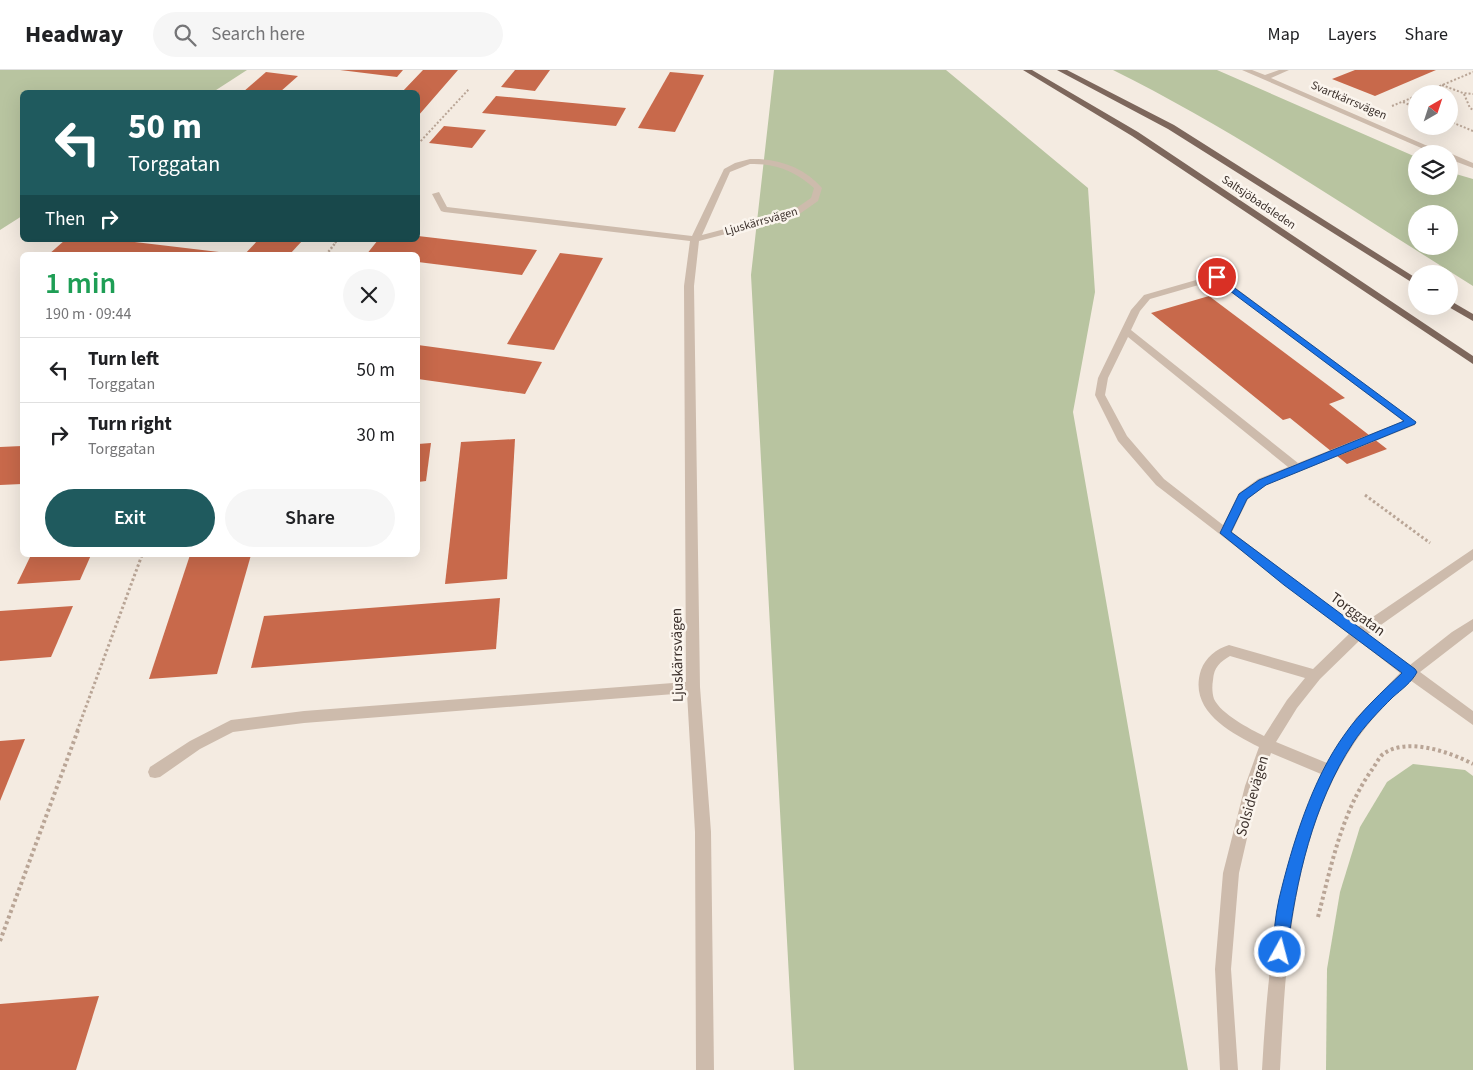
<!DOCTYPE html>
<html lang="en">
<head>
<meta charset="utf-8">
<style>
  body { margin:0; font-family:"Source Sans 3",sans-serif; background:#f6f6f6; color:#202124; height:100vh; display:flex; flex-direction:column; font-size:19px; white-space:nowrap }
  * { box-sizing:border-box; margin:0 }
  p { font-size:16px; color:#757577 }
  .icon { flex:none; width:28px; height:28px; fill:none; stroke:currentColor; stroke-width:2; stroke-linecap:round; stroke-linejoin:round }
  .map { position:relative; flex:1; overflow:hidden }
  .side { position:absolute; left:20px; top:182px; width:400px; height:305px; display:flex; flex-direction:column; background:#fff; border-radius:8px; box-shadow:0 5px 20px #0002 }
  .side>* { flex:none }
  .guide { position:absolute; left:20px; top:20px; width:400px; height:152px; border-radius:8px; box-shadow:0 5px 20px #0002; background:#1f5a5e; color:#fff; overflow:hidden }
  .needle { width:32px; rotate:39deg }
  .fabs { position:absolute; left:1408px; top:15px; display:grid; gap:10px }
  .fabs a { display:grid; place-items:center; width:50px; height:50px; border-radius:50%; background:#fff; box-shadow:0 5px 20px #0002; font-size:25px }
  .pin { position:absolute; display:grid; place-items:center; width:42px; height:42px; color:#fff; margin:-21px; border:2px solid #fff; border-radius:50%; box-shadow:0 1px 5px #0007 }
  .me { position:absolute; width:55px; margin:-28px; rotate:7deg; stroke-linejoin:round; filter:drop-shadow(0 0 4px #0008) }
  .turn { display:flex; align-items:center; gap:18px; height:105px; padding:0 25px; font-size:22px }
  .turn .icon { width:65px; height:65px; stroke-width:2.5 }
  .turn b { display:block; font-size:35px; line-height:42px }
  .then { display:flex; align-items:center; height:48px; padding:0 25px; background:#0003; gap:10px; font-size:19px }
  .round { display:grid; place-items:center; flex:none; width:52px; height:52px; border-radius:26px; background:#f6f6f6 }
  .summary { display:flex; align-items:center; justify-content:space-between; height:85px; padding:0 25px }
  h1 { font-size:30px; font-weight:600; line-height:38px; color:#1e9e55 }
  .cta { display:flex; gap:10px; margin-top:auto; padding:10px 25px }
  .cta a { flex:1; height:58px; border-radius:30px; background:#1f5a5e; color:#fff; font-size:20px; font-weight:600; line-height:58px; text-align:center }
  .cta a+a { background:#f6f6f6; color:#202124 }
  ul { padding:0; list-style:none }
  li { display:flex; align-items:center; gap:15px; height:65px; padding:0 25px; border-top:1px solid #e0e0e0 }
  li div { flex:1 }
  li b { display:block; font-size:19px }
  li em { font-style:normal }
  header { display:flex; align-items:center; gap:30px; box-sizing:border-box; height:70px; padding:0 25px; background:#fff; border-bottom:1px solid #e0e0e0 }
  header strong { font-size:24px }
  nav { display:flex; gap:28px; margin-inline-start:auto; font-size:18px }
  .search { width:350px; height:45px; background:#f6f6f6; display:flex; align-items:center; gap:12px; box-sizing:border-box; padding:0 18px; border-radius:28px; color:#757577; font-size:19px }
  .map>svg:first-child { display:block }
  .green { fill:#b8c4a0; fill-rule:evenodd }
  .building { fill:#c8694b }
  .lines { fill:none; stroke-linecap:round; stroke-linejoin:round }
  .path-far3 { stroke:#b9a596; stroke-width:2; stroke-dasharray:2 2; stroke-linecap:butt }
  .path-far2 { stroke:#b9a596; stroke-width:2.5; stroke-dasharray:2 2; stroke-linecap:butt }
  .path-far1 { stroke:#b9a596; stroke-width:3; stroke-dasharray:2.5 2.5; stroke-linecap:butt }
  .path { stroke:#b9a596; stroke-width:4; stroke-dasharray:3 3; stroke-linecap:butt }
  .minor { fill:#cdbbac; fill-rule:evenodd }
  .major { fill:#7d675c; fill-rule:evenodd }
  .route { fill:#1a73e8; stroke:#114b97 }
  .labels { text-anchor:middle; stroke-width:5; stroke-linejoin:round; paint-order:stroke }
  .far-street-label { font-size:12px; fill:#3b302b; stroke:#fbf5ee }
  .street-label { font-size:15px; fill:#3b302b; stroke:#fbf5ee }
</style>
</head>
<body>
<header>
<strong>Headway</strong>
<div class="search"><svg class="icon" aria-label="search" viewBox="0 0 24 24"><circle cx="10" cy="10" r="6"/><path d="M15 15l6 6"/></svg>Search here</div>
<nav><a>Map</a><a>Layers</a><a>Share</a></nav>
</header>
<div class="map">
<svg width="1473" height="1000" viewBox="0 0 1473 1000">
  <rect width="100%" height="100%" fill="#f4ebe1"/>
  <!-- green -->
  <g class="green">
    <polygon points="0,0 247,0 213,22 22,22 22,146 0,160"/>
    <polygon points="774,0 946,0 1088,118 1095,222 1073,342 1188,1000 794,1000 751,205"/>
    <path d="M1113 0H1217L1416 87V116H1449V102L1473 109V216C1354 142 1238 62 1113 0ZM1416 144H1449V176H1416Z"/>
    <polygon points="1413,694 1465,700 1473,706 1473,1000 1326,1000 1327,899 1340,822 1360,757 1387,712"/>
  </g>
  <!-- building -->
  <g class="building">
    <polygon points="340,0 403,0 397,7"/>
    <polygon points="423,0 458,0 418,46 418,22 402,22"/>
    <polygon points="515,0 550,0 535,21 501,17"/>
    <polygon points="1355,0 1436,0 1375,26 1332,9"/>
    <polygon points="266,2 298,6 280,22 243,22"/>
    <polygon points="670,2 704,5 675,62 638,58"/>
    <polygon points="496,26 626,38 616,56 482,43"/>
    <polygon points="444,56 486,60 472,78 429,73"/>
    <polygon points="418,166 537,180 522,205 418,192 418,185 366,185 378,170 418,170"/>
    <polygon points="65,170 118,170 219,182 216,185 48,185"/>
    <polygon points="258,170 303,170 289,185 244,185"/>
    <polygon points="560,183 603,188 554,280 507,274"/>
    <polygon points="1209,226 1345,328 1329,334 1387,379 1347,394 1290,348 1283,350 1151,243"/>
    <polygon points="418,275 542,292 525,324 418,309"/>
    <polygon points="515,369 507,509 445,514 461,372"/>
    <polygon points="431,373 426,411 418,412 418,374"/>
    <polygon points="22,376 22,414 0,415 0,377"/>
    <polygon points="31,485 91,485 80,510 17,514"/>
    <polygon points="190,485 251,485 217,604 149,609"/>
    <polygon points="500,528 496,579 251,598 264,546"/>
    <polygon points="73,536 51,587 0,591 0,541"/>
    <polygon points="25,669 0,731 0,671"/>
    <polygon points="99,926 76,1000 0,1000 0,934"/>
  </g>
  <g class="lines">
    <!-- path-far3 -->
    <g class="path-far3">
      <polyline points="1442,15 1463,23 1473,24"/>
      <polyline points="1421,24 1473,2"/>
      <polyline points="1464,24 1470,38 1473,40"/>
      <polyline points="1403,32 1416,38"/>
      <polyline points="1392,36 1416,26"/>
      <polyline points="1449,51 1473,61"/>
      <polyline points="418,74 469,19"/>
      <polyline points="335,173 338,170"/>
    </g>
    <!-- path-far2 -->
    <polyline class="path-far2" points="326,185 336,172"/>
    <!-- path-far1 -->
    <g class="path-far1">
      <polyline points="1365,425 1430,473"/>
      <polyline points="77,661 142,485"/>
    </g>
    <!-- path -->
    <g class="path">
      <path d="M1318 847C1331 797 1341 744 1371 701 1375 696 1378 689 1382 685 1405 666 1450 682 1473 694"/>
      <polyline points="0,871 78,660"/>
    </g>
    <!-- minor -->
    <g class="minor">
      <polygon points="1242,0 1252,0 1265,5 1279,0 1289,0 1271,8 1446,84 1435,84"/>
      <polygon points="1448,84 1452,84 1473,93 1473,98 1449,89"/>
      <path d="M750 89C777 88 804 97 822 118L818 131 798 145 699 171 694 216 700 617 711 762 714 1000H696L695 762 687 623 304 653 233 662 200 679 160 707 155 708 150 707 148 702 150 697 190 671 231 650 304 641 686 612 684 216 690 171 444 142 441 141 432 124 439 122 447 137 692 166 724 99 735 93ZM750 94C775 93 795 101 814 118L811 128 792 141 702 165 730 102Z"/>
      <path d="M1217 204 1416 352 1415 355 1266 415 1248 429 1232 462 1358 557 1473 479V490L1368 564 1410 595 1452 562 1473 549V561L1420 602 1473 641V655L1410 610C1390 629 1371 649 1355 672 1291 767 1286 889 1280 1000H1262C1268 896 1277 799 1321 704L1271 683 1259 716 1239 803 1231 899 1238 1000H1220L1215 899 1223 803 1245 716 1259 677C1229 662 1188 640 1201 600 1206 587 1216 579 1229 575L1313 599 1349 564 1156 415 1118 371 1095 325 1098 308 1131 240 1144 225ZM1216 210 1403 351 1298 393 1131 260 1140 241 1150 229ZM1128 267 1288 397 1258 409 1239 423 1223 455 1164 409 1127 366 1105 325 1108 308ZM1359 571 1400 603 1356 648 1327 693 1276 672 1297 638 1320 609ZM1230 586 1305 608 1287 630 1264 666C1250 659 1221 644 1214 629 1212 623 1212 616 1213 610 1214 597 1220 592 1230 586Z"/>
    </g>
    <!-- major -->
    <g class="major">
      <polygon points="1023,0 1032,0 1138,62 1473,286 1473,294 1132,66"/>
      <polygon points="1057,0 1067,0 1174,55 1416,208 1416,215 1168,59"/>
      <polygon points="1449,230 1473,244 1473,251 1447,236"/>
    </g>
  </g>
  <!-- route -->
  <path class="route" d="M1217 205 1416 352 1415 354 1266 415 1247 429 1231 462 1415 599 1417 602C1412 612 1401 620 1393 627 1379 641 1364 656 1353 673 1313 734 1296 810 1287 882L1285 887 1280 889 1274 887 1272 882C1274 865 1275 846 1279 829 1292 775 1312 709 1345 664 1361 641 1382 622 1402 603L1284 515 1220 463 1239 424 1259 410 1404 351 1214 209V206Z"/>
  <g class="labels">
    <!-- far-street labels -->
    <g class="far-street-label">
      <text transform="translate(1349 30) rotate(23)" y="4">Svartkärrsvägen</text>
      <text transform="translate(1259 132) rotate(34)" y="4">Saltsjöbadsleden</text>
      <text transform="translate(761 151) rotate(-16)" y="4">Ljuskärrsvägen</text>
    </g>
    <!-- street labels -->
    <g class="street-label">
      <text transform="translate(1358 544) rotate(36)" y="5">Torggatan</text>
      <text transform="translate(677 585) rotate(-91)" y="5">Ljuskärrsvägen</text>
      <text transform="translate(1252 726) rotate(-74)" y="5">Solsidevägen</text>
    </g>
  </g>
</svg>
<div class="fabs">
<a><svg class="needle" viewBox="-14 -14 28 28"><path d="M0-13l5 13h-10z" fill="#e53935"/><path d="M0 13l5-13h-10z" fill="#757577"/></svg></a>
<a><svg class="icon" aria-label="layers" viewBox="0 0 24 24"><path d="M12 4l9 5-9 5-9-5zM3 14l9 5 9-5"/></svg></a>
<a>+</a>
<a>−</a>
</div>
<div class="pin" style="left:1217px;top:207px;background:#d93025"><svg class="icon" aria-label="arrive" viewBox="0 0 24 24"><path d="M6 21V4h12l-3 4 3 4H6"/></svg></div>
<svg class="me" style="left:1280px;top:882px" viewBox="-20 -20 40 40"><circle r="17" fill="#1a73e8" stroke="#fff" stroke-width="3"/><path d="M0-11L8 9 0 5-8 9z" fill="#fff"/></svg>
<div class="guide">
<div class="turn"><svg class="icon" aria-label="left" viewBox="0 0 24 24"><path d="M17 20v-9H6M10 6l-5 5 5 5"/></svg><div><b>50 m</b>Torggatan</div></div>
<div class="then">Then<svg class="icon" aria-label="right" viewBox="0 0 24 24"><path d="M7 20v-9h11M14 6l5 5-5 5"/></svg></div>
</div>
<section class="side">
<div class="summary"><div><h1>1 min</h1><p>190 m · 09:44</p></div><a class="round"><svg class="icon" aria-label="close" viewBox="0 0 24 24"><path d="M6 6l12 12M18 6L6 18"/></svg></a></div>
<ul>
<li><svg class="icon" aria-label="left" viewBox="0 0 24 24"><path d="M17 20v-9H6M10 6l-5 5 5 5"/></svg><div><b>Turn left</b><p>Torggatan</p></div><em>50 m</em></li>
<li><svg class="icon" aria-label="right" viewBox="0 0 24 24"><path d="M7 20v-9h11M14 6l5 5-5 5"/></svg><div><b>Turn right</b><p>Torggatan</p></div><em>30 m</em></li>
</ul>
<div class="cta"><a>Exit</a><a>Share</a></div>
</section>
</div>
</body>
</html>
